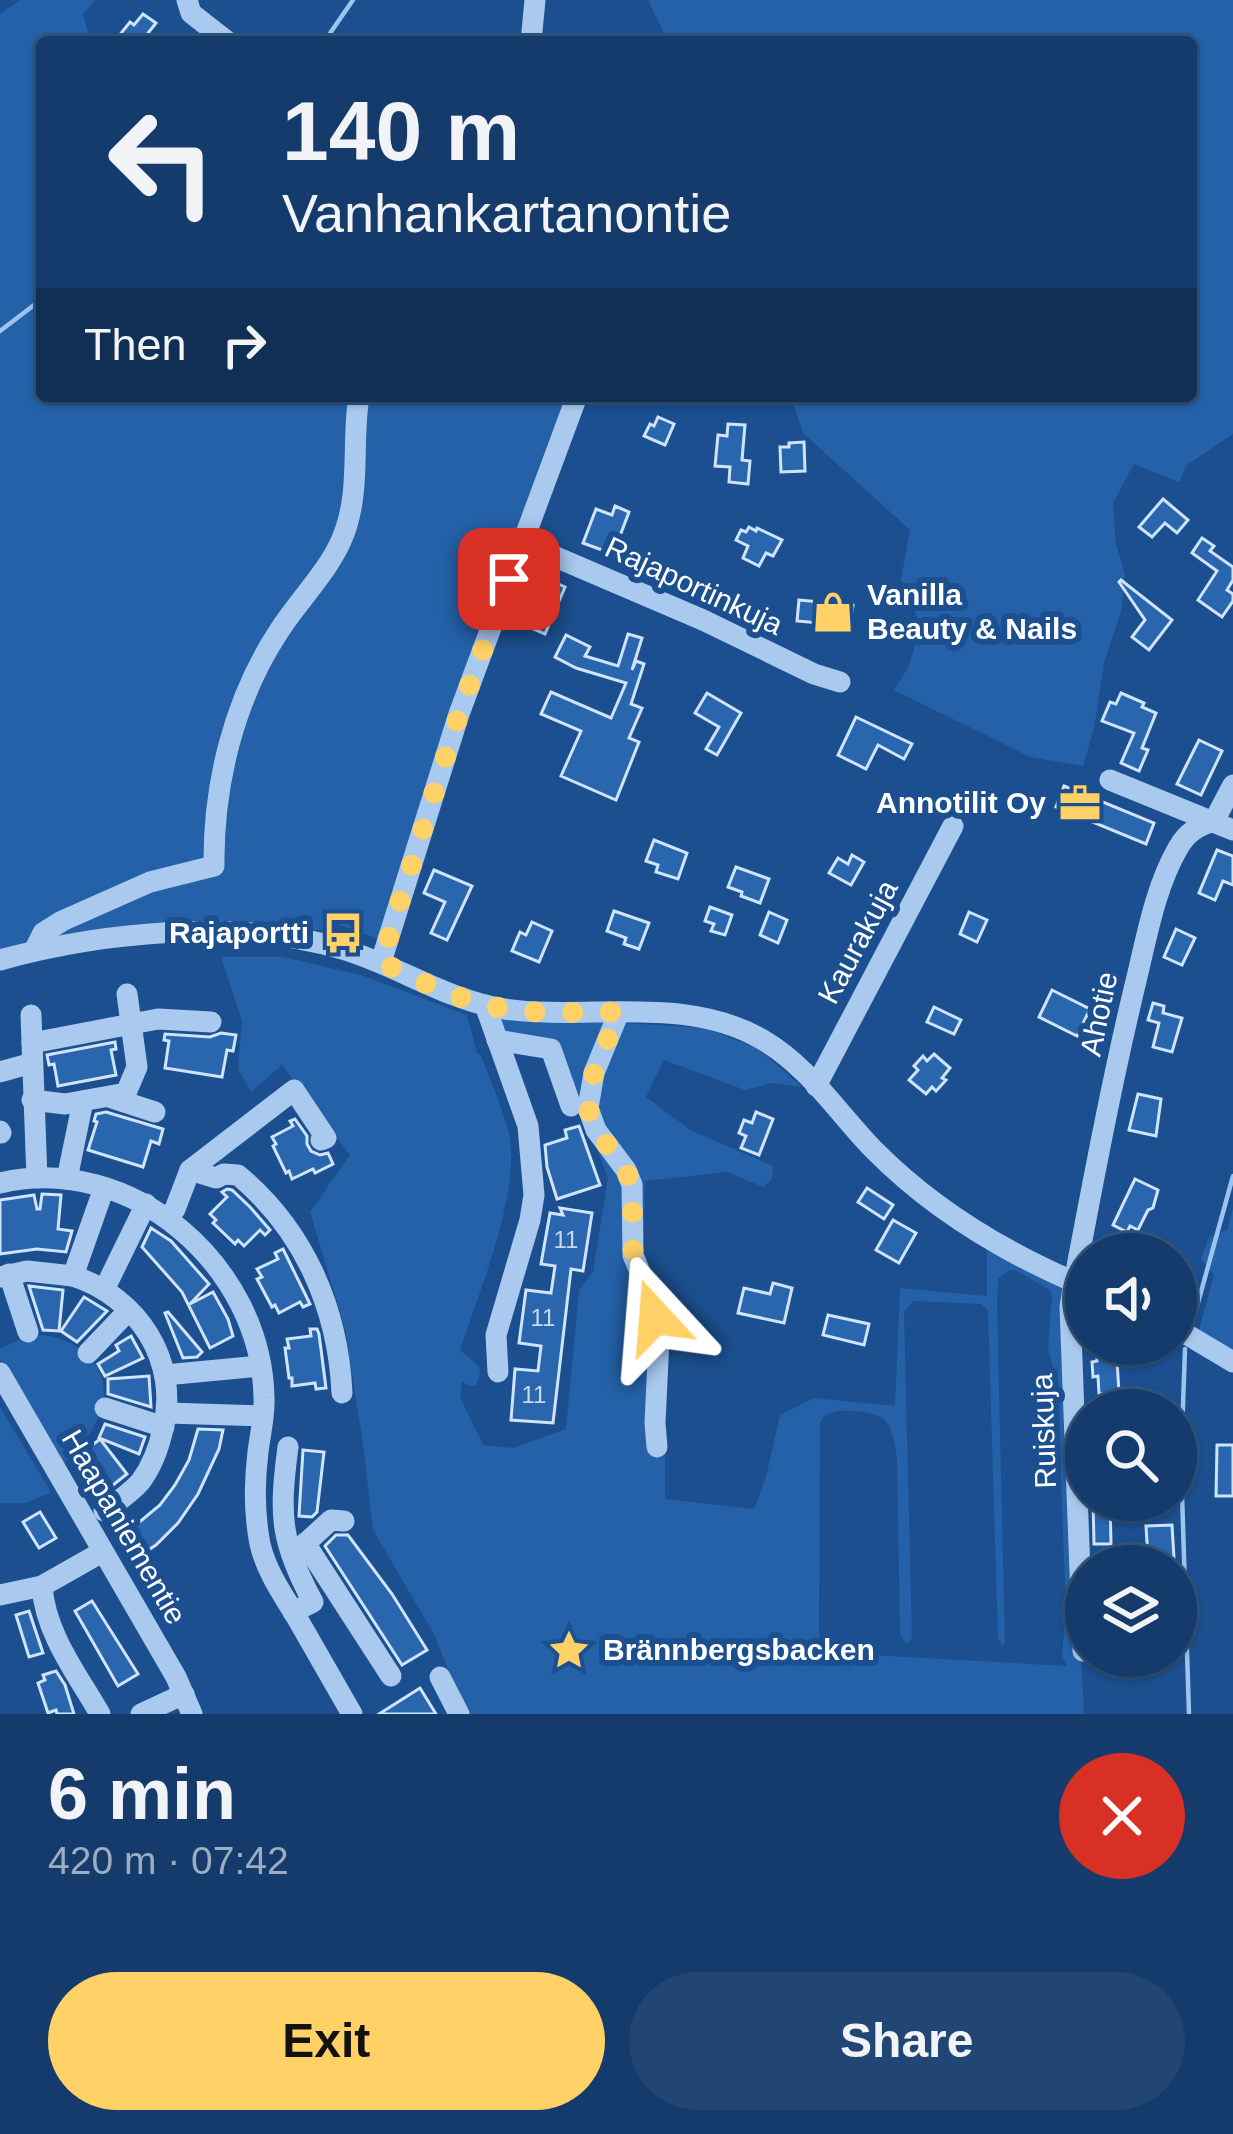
<!DOCTYPE html>
<html lang="en">
<head>
<meta charset="utf-8">
<style>
  body { margin:0; font-family:Helvetica,sans-serif; background:#214673; color:#f1f3f6; height:100vh; display:flex; flex-direction:column; font-size:45px; white-space:nowrap }
  * { box-sizing:border-box; margin:0 }
  p { font-size:39px; color:#9dadc1 }
  .icon { flex:none; width:66px; height:66px; fill:none; stroke:currentColor; stroke-width:2; stroke-linecap:round; stroke-linejoin:round }
  .map { position:relative; height:1714px; overflow:hidden }
  .side { display:flex; flex-direction:column; background:#143b6b; flex:1 }
  .side>* { flex:none }
  .hud { position:absolute; left:36px; top:36px; width:1161px; height:366px; border-radius:12px; box-shadow:0 3px 9px #0004,0 0 0 3px #33557e; background:#143b6b; color:#f1f3f6; overflow:hidden }
  .buttons { position:absolute; left:1065px; top:1233px; display:grid; gap:24px }
  .buttons a { display:grid; place-items:center; width:132px; height:132px; border-radius:50%; background:#143b6b; box-shadow:0 3px 9px #0004,0 0 0 3px #33557e; font-size:60px }
  .pin { position:absolute; display:grid; place-items:center; width:102px; height:102px; color:#fff; margin:-51px; border-radius:24px; box-shadow:0 6px 18px #0006 }
  .me { position:absolute; width:132px; margin:-66px; rotate:341deg; stroke-linejoin:round; filter:drop-shadow(0 0 9px #0008) }
  .turn { display:flex; align-items:center; gap:42px; height:252px; padding:0 48px; font-size:54px }
  .turn .icon { width:156px; height:156px; stroke-width:2.5 }
  .turn b { display:block; font-size:84px; line-height:102px }
  .then { display:flex; align-items:center; height:114px; padding:0 48px; background:#0003; gap:24px; font-size:45px }
  .round { display:grid; place-items:center; flex:none; width:126px; height:126px; border-radius:63px; background:#214673 }
  .head { display:flex; align-items:center; justify-content:space-between; height:204px; padding:0 48px }
  h1 { font-size:72px; font-weight:600; line-height:90px }
  .action { display:flex; gap:24px; margin-top:auto; padding:24px 48px }
  .action a { flex:1; height:138px; border-radius:72px; background:#ffd166; color:#111; font-size:48px; font-weight:600; line-height:138px; text-align:center }
  .action a+a { background:#214673; color:#f1f3f6 }
  .map>svg:first-child { display:block }
  .green { fill:#2461a8; fill-rule:evenodd }
  .lines { fill:none; stroke-linecap:round; stroke-linejoin:round }
  .stream { stroke:#9cc4f0; stroke-width:4.5 }
  .building { fill:#2a66ad; stroke:#cfe3fa; stroke-width:3 }
  .minor { stroke:#a9c9ee; stroke-width:21 }
  .route { stroke:#ffd166; stroke-width:21; stroke-dasharray:0 37.8 }
  .labels { text-anchor:middle; stroke-width:12; stroke-linejoin:round; paint-order:stroke }
  .number-label { font-size:24px; fill:#cad9ea }
  .street-label { font-size:30px; fill:#fff; stroke:#1b4f8f }
  .poi-label { font-size:30px; font-weight:bold; fill:#fff; stroke:#1b4f8f; text-anchor:start }
</style>
</head>
<body>
<div class="map">
<svg width="1233" height="1714" viewBox="0 0 1233 1714">
  <rect width="100%" height="100%" fill="#1b4f8f"/>
  <!-- green -->
  <g class="green">
    <polygon points="20,0 95,0 83,14 91,42 42,42 42,396 549,396 568,406 380,940 337,924 333,931 295,929 0,953 0,14"/>
    <polygon points="648,0 1233,0 1233,434 1187,465 1179,482 1134,464 1113,503 1116,544 1125,574 1121,612 1104,663 1094,728 1083,766 1030,757 894,690 908,668 921,627 901,579 910,530 803,433 791,396 1191,396 1191,42 663,42 665,35"/>
    <path d="M221 957H283L361 975 467 1015 477 1053 481 1055C490 1081 503 1108 509 1134 521 1193 479 1292 460 1350L479 1366 480 1374 476 1385 469 1386 462 1381 460 1397 483 1445 513 1448 566 1429 579 1290 593 1272 608 1178 558 1046 504 1038 499 1020 507 1016 705 1028 757 1048 802 1087 771 1083 745 1090 664 1060 646 1097 692 1131 773 1166 772 1179 763 1187 727 1172 645 1181 643 1265 665 1327V1499L754 1509 766 1477 780 1415 814 1398 895 1406 900 1288 987 1296V1245L1063 1286 1084 1714H466L434 1634 373 1530 363 1444 345 1329 310 1212 350 1155 282 1065 251 1092 238 1069 242 1021ZM1009 1270 1017 1271 1050 1290 1052 1296 1048 1347 1057 1384 1066 1606 1062 1656 1067 1666 836 1653 819 1634 820 1423C822 1420 823 1417 826 1415 836 1407 877 1411 885 1420 894 1431 895 1446 897 1459L900 1633 905 1642 909 1643 912 1637 904 1312 913 1301 981 1304 988 1310 998 1640 1003 1645 1005 1642 997 1304 998 1279Z"/>
    <polygon points="1233,1208 1233,1352 1199,1330 1214,1275 1201,1259 1209,1237 1227,1230"/>
    <path d="M38 1335C78 1336 115 1368 101 1411 93 1433 77 1450 62 1466L0 1359V1349L25 1337Z"/>
    <polygon points="0,1407 51,1492 26,1503 0,1503"/>
  </g>
  <g class="lines">
    <!-- stream -->
    <g class="stream">
      <polyline points="324,42 353,0"/>
      <polyline points="0,331 42,299"/>
      <polyline points="1193,1321 1233,1176"/>
      <polyline points="1185,1349 1181,1462 1189,1714"/>
    </g>
  </g>
  <!-- building -->
  <g class="building">
    <polygon points="143,14 156,23 141,42 114,42 130,22 134,25"/>
    <polygon points="658,417 674,424 665,445 644,436 650,424 654,426"/>
    <polygon points="728,424 745,425 742,460 750,461 748,484 729,482 730,467 715,466 718,435 727,436"/>
    <polygon points="804,442 805,471 781,472 780,447 789,447 789,443"/>
    <polygon points="1163,499 1188,520 1177,533 1165,523 1152,537 1139,527"/>
    <polygon points="615,506 629,512 613,554 583,543 596,509 612,515"/>
    <polygon points="749,527 756,531 757,528 782,540 773,556 766,553 759,566 743,558 748,546 736,540 741,530 746,532"/>
    <polygon points="1202,538 1214,546 1210,551 1233,567 1233,580 1227,590 1233,594 1233,601 1222,617 1198,600 1217,571 1192,553"/>
    <polygon points="545,578 565,587 545,634 524,625"/>
    <polygon points="1121,580 1172,620 1149,650 1132,637 1145,620 1119,582"/>
    <polygon points="799,600 853,605 851,620 843,620 842,623 830,622 830,624 797,621"/>
    <polygon points="628,634 642,638 632,670 636,661 644,664 631,704 642,708 629,738 639,742 616,800 561,776 581,731 541,714 551,692 611,718 626,683 576,668 555,657 566,635 590,647 585,656 618,666"/>
    <polygon points="707,693 741,713 717,755 706,749 719,727 695,713"/>
    <polygon points="1121,693 1144,703 1142,707 1156,713 1142,748 1148,750 1139,771 1121,763 1134,733 1102,721 1110,702 1116,704"/>
    <polygon points="856,717 912,744 904,759 878,745 866,769 838,755"/>
    <polygon points="1199,740 1222,751 1201,795 1177,784"/>
    <polygon points="1064,786 1154,823 1146,844 1056,807"/>
    <polygon points="654,840 687,853 678,879 656,872 658,865 646,861"/>
    <polygon points="1217,850 1233,856 1233,885 1223,881 1215,900 1199,893"/>
    <polygon points="852,855 864,862 851,885 829,873 838,858 848,864"/>
    <polygon points="736,867 769,879 760,903 741,896 742,892 728,887"/>
    <polygon points="434,870 472,886 447,940 431,933 445,902 424,893"/>
    <polygon points="710,907 732,915 725,935 711,931 714,924 705,921"/>
    <polygon points="614,911 649,923 639,949 624,944 626,938 607,931"/>
    <polygon points="769,912 787,920 778,943 760,935"/>
    <polygon points="969,912 987,920 977,942 960,934"/>
    <polygon points="532,922 552,931 539,962 512,951 520,932 526,935"/>
    <polygon points="1176,929 1195,938 1182,965 1164,957"/>
    <polygon points="1052,990 1090,1009 1077,1036 1039,1017"/>
    <polygon points="1153,1003 1164,1006 1163,1013 1182,1018 1172,1052 1153,1047 1159,1023 1148,1020"/>
    <polygon points="934,1007 961,1020 954,1034 927,1022"/>
    <polygon points="221,1033 236,1035 233,1051 227,1050 222,1077 165,1068 169,1041 164,1040 165,1034 210,1037"/>
    <polygon points="115,1042 116,1049 111,1050 116,1075 58,1086 54,1064 49,1065 47,1055"/>
    <polygon points="934,1054 950,1068 942,1078 946,1080 936,1091 932,1087 926,1094 909,1080 918,1070 914,1066 923,1056 927,1061"/>
    <polygon points="1138,1094 1161,1099 1156,1136 1129,1130"/>
    <polygon points="106,1112 163,1129 159,1144 151,1141 143,1167 88,1150 97,1122 94,1121 96,1114"/>
    <polygon points="756,1112 773,1119 759,1155 741,1148 746,1136 739,1133 744,1120 752,1123"/>
    <polygon points="295,1119 307,1136 307,1144 311,1151 320,1155 328,1153 333,1164 315,1173 313,1169 292,1179 289,1171 286,1173 273,1146 276,1144 272,1137 293,1126 290,1121"/>
    <polygon points="579,1126 600,1185 557,1199 547,1167 545,1145 567,1138 565,1130"/>
    <polygon points="1135,1179 1158,1190 1153,1208 1148,1210 1138,1230 1130,1226 1127,1232 1113,1225"/>
    <polygon points="867,1188 893,1205 884,1219 858,1202"/>
    <polygon points="227,1189 232,1190 250,1207 270,1230 265,1235 260,1230 244,1246 238,1240 235,1244 213,1223 216,1220 210,1214 227,1197 222,1192"/>
    <polygon points="42,1194 61,1195 58,1229 72,1231 66,1252 37,1249 0,1254 0,1200 34,1195 37,1209 40,1209"/>
    <polygon points="560,1208 592,1213 583,1271 571,1269 553,1423 511,1420 515,1369 538,1371 541,1346 519,1343 526,1290 551,1293 555,1266 541,1264 550,1213 563,1215"/>
    <polygon points="893,1220 916,1233 899,1263 876,1250"/>
    <polygon points="151,1228 171,1241 209,1284 190,1304 213,1292 228,1319 233,1336 210,1348 182,1292 142,1247"/>
    <polygon points="283,1249 310,1304 303,1307 300,1302 279,1313 275,1305 272,1307 257,1279 262,1277 257,1269 278,1259 275,1253"/>
    <polygon points="773,1283 792,1288 784,1323 738,1313 744,1288 770,1294"/>
    <polygon points="29,1286 63,1290 59,1331 43,1330"/>
    <polygon points="84,1297 107,1311 77,1342 61,1331"/>
    <polygon points="168,1312 202,1352 197,1357 183,1358 165,1313"/>
    <polygon points="828,1315 869,1324 864,1345 823,1335"/>
    <polygon points="310,1329 317,1329 319,1334 326,1388 316,1389 315,1383 292,1386 292,1378 289,1378 285,1348 289,1348 287,1339 311,1336"/>
    <polygon points="131,1336 143,1358 105,1376 98,1364 119,1351 116,1345"/>
    <polygon points="1096,1344 1116,1344 1119,1393 1099,1394 1098,1376 1093,1377 1092,1362 1097,1361"/>
    <polygon points="149,1376 151,1407 108,1394 108,1379"/>
    <polygon points="105,1424 145,1437 139,1454 99,1438"/>
    <polygon points="198,1429 223,1430 219,1449 198,1494 178,1523 156,1545 131,1561 119,1539 160,1505 175,1485 189,1460"/>
    <polygon points="100,1439 127,1474 99,1496 73,1460"/>
    <polygon points="1217,1445 1233,1445 1233,1496 1216,1496"/>
    <polygon points="303,1450 324,1452 317,1512 312,1517 299,1516"/>
    <polygon points="1093,1500 1110,1500 1111,1544 1094,1544"/>
    <polygon points="40,1512 56,1538 39,1548 23,1522"/>
    <polygon points="1172,1525 1174,1558 1148,1559 1146,1526"/>
    <polygon points="336,1535 348,1535 392,1594 427,1650 402,1665 325,1546"/>
    <polygon points="92,1601 138,1674 118,1686 75,1611"/>
    <polygon points="29,1611 43,1653 29,1657 16,1615"/>
    <polygon points="56,1671 65,1685 74,1714 57,1714 56,1710 48,1713 38,1683 45,1680 43,1675"/>
    <polygon points="420,1688 436,1714 379,1714"/>
  </g>
  <g class="lines">
    <!-- minor -->
    <g class="minor">
      <polyline points="187,0 191,13 228,42"/>
      <polyline points="531,42 535,0"/>
      <polyline points="523,543 703,620 814,674 840,682"/>
      <polyline points="1110,780 1233,830"/>
      <path d="M34 951 43 933 62 921 150 882 214 866C213 785 234 699 279 631 299 600 326 574 341 541 362 494 351 444 359 396"/>
      <path d="M0 960C102 932 240 918 342 949 397 965 446 1000 504 1009 589 1021 685 994 763 1040 808 1066 838 1113 873 1149 932 1209 1009 1255 1086 1287"/>
      <polyline points="381,962 459,714 577,396"/>
      <polyline points="485,1005 528,1126 534,1195 530,1220 496,1335 498,1372"/>
      <polyline points="619,1012 594,1073 588,1108 596,1130 626,1170 632,1185 633,1255 648,1292 659,1339 655,1423 657,1447"/>
      <polyline points="31,1015 37,1178"/>
      <polyline points="497,1040 551,1049 571,1106"/>
      <polyline points="32,1043 158,1019 211,1022"/>
      <polyline points="0,1072 32,1063"/>
      <polyline points="816,1086 953,826"/>
      <polyline points="109,1097 155,1112"/>
      <polyline points="32,1100 65,1104 126,1093 137,1067 127,994"/>
      <polyline points="0,1131 1,1133"/>
      <path d="M190 1170 216 1178 224 1174 238 1175C304 1230 338 1308 342 1393"/>
      <polyline points="67,1179 83,1101"/>
      <path d="M0 1183C131 1152 262 1266 264 1398 265 1415 260 1435 258 1452 254 1484 254 1513 260 1544 266 1571 283 1595 297 1618 315 1650 334 1682 352 1714"/>
      <polyline points="168,1218 175,1209 190,1170 294,1090 326,1138 321,1140"/>
      <polyline points="9,1274 28,1332"/>
      <path d="M73 1276C138 1297 180 1361 163 1429 159 1447 152 1466 141 1481 131 1493 117 1502 104 1511"/>
      <polyline points="0,1277 27,1271 73,1276 104,1188"/>
      <polyline points="104,1290 146,1204"/>
      <polyline points="1176,1328 1233,1362"/>
      <polyline points="88,1353 129,1310"/>
      <polyline points="0,1373 176,1677 192,1714"/>
      <polyline points="165,1375 260,1366"/>
      <polyline points="105,1408 164,1427"/>
      <polyline points="167,1413 262,1416"/>
      <path d="M288 1447C279 1515 280 1541 313 1602L293 1612"/>
      <polyline points="305,1543 391,1676"/>
      <polyline points="296,1552 331,1520 344,1521"/>
      <path d="M42 1586C45 1633 77 1674 100 1714"/>
      <polyline points="0,1595 42,1586 102,1552"/>
      <path d="M1083 1651 1070 1307 1074 1282C1093 1182 1112 1080 1136 981 1147 936 1155 888 1178 848 1187 832 1198 826 1214 821L1233 785"/>
      <polyline points="440,1677 459,1714"/>
      <polyline points="141,1714 184,1694"/>
    </g>
  </g>
  <g class="lines">
    <!-- route -->
    <path class="route" d="M509 579 459 714 381 962C418 980 455 999 496 1007 536 1015 578 1012 619 1012L594 1073 588 1108 596 1130 626 1170 632 1185 633 1255 655 1317"/>
  </g>
  <!-- icons -->
  <defs>
    <g id="shop-bare" transform="scale(3.24)"><path d="M-5-2.5h2.3a2.7 3.5 0 0 1 5.4 0H5L5.5 6h-11ZM-1.5-2.5h3a1.5 2.3 0 0 0-3 0Z" fill="#ffd166" stroke="#1b4f8f" stroke-width="2.5" paint-order="stroke"/></g>
    <g id="office-bare" transform="scale(3.24)"><path d="M-6-3h4V-5.5h4V-3h4V5H-6ZM-1-4.5V-3h2v-1.5ZM-6 0V1H6V0Z" fill="#ffd166" stroke="#1b4f8f" stroke-width="2.5" paint-order="stroke"/></g>
    <g id="bus-bare" transform="scale(3.24)"><path d="M-5-6H5V4H4V6H2V4H-2V6H-4V4H-5ZM-3.5-4V0h7V-4ZM-3.5 1.2v1.5H-2V1.2ZM2 1.2v1.5H3.5V1.2Z" fill="#ffd166" stroke="#1b4f8f" stroke-width="2.5" paint-order="stroke"/></g>
    <g id="sight-bare" transform="scale(3.24)"><path d="M0-6L1.8-2.2L6-1.7L2.9 1.2L3.7 5.4L0 3.3L-3.7 5.4L-2.9 1.2L-6-1.7L-1.8-2.2Z" fill="#ffd166" stroke="#1b4f8f" stroke-width="2.5" paint-order="stroke"/></g>
  </defs>
  <g fill-rule="evenodd">
    <use href="#shop-bare" x="833" y="612"/>
    <use href="#office-bare" x="1080" y="803"/>
    <use href="#bus-bare" x="343" y="933"/>
    <use href="#sight-bare" x="569" y="1650"/>
  </g>
  <g class="labels">
    <!-- number labels -->
    <g class="number-label">
      <text x="566" y="1248">11</text>
      <text x="543" y="1326">11</text>
      <text x="534" y="1403">11</text>
    </g>
    <!-- street labels -->
    <g class="street-label">
      <text transform="translate(694 586) rotate(25)" y="10">Rajaportinkuja</text>
      <text transform="translate(858 942) rotate(-62)" y="10">Kaurakuja</text>
      <text transform="translate(1099 1014) rotate(-78)" y="10">Ahotie</text>
      <text transform="translate(1044 1431) rotate(-92)" y="10">Ruiskuja</text>
      <text transform="translate(124 1527) rotate(60)" y="10">Haapaniementie</text>
    </g>
    <!-- poi labels -->
    <g class="poi-label">
      <text x="867" y="605">Vanilla<tspan x="867" dy="34">Beauty &amp; Nails</tspan></text>
      <text x="1046" y="813" text-anchor="end">Annotilit Oy</text>
      <text x="309" y="943" text-anchor="end">Rajaportti</text>
      <text x="603" y="1660">Brännbergsbacken</text>
    </g>
  </g>
</svg>
<div class="buttons">
<a><svg class="icon" aria-label="sound" viewBox="0 0 24 24"><path d="M4 9h4l5-4v14l-5-4H4zM17 9q2 3 0 6"/></svg></a>
<a><svg class="icon" aria-label="search" viewBox="0 0 24 24"><circle cx="10" cy="10" r="6"/><path d="M15 15l6 6"/></svg></a>
<a><svg class="icon" aria-label="layers" viewBox="0 0 24 24"><path d="M12 4l9 5-9 5-9-5zM3 14l9 5 9-5"/></svg></a>
</div>
<div class="pin" style="left:509px;top:579px;background:#d93025"><svg class="icon" aria-label="arrive" viewBox="0 0 24 24"><path d="M6 21V4h12l-3 4 3 4H6"/></svg></div>
<svg class="me" style="left:655px;top:1317px" viewBox="-20 -20 40 40"><path d="M0-17L14 15 0 8-14 15z" fill="#ffd166" stroke="#fff" stroke-width="4"/></svg>
<div class="hud">
<div class="turn"><svg class="icon" aria-label="left" viewBox="0 0 24 24"><path d="M17 20v-9H6M10 6l-5 5 5 5"/></svg><div><b>140 m</b>Vanhankartanontie</div></div>
<div class="then">Then<svg class="icon" aria-label="right" viewBox="0 0 24 24"><path d="M7 20v-9h11M14 6l5 5-5 5"/></svg></div>
</div>
</div>
<section class="side">
<div class="head"><div><h1>6 min</h1><p>420 m · 07:42</p></div><a class="round" style="background:#d93025;color:#fff"><svg class="icon" aria-label="close" viewBox="0 0 24 24"><path d="M6 6l12 12M18 6L6 18"/></svg></a></div>
<div class="action"><a>Exit</a><a>Share</a></div>
</section>
</body>
</html>
